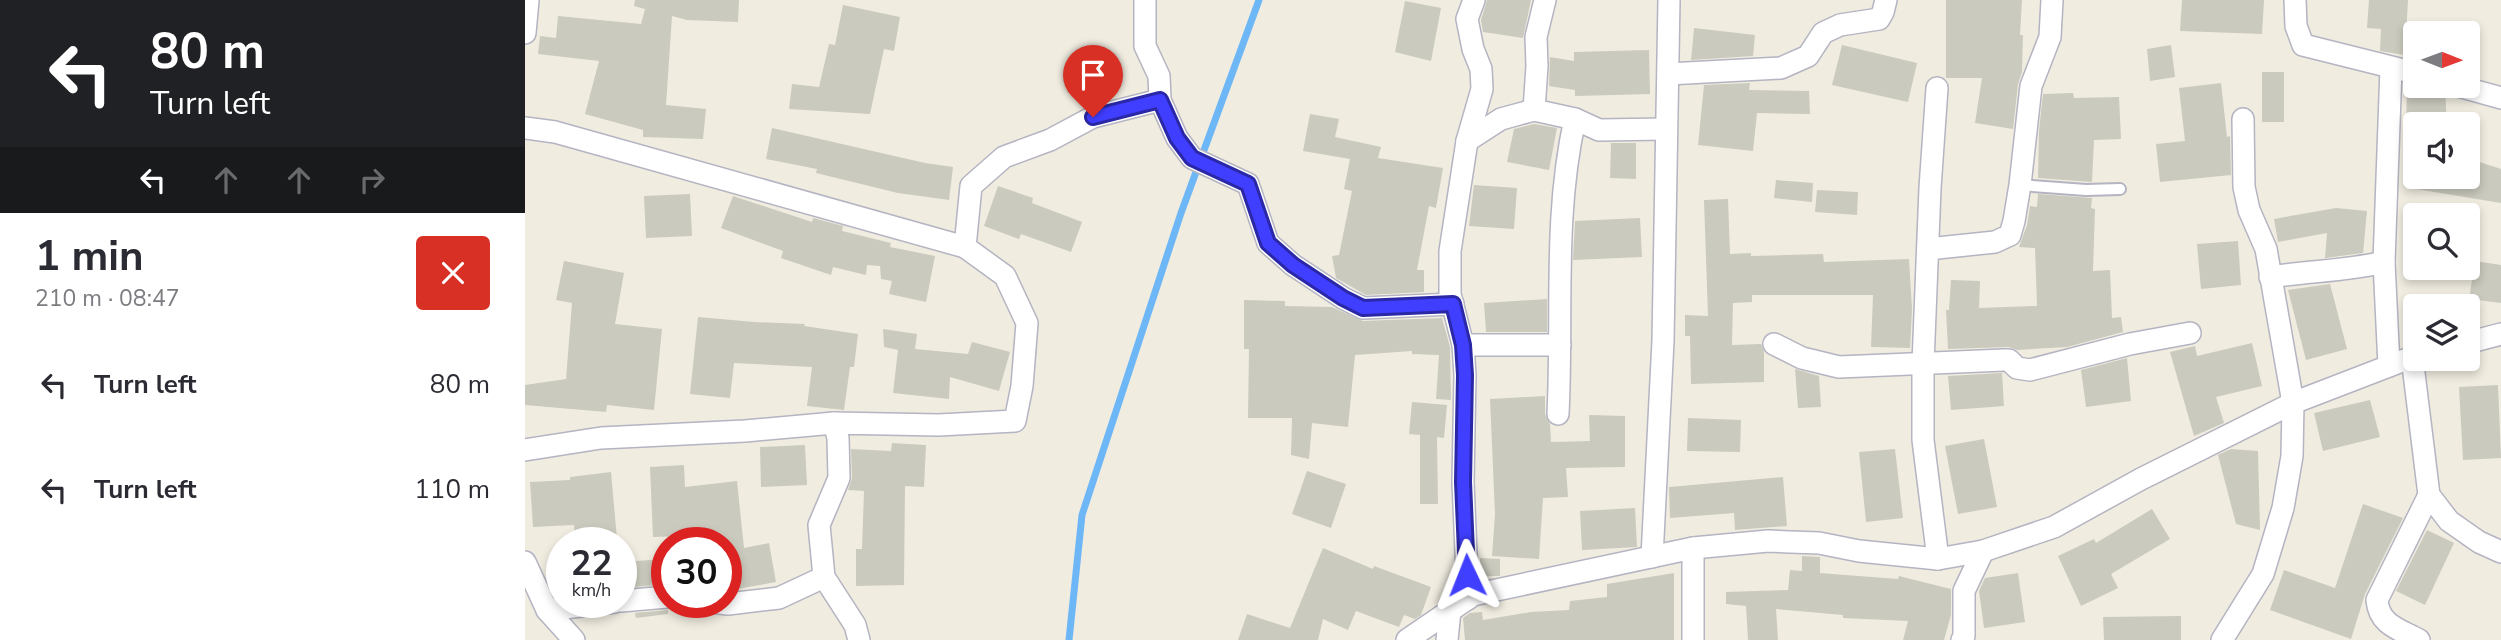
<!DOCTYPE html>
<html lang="en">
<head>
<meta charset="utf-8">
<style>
  body { margin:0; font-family:"Nunito Sans",sans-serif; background:#f7f7f7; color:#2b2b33; height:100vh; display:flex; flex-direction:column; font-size:26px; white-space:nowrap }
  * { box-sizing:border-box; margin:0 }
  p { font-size:23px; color:#7c7c81 }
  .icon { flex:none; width:38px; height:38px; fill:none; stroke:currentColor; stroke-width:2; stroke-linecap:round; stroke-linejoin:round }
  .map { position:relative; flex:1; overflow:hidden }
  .drawer { display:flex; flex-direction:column; background:#fff; width:525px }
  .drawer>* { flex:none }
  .banner { background:#202124; color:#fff; overflow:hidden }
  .needle { width:46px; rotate:91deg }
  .fabs { position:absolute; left:1878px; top:21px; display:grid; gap:14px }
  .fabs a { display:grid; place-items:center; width:77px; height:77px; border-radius:7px; background:#fff; box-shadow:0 4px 10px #0003; font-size:35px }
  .speed { position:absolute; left:21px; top:527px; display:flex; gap:14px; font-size:35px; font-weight:700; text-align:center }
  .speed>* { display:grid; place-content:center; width:91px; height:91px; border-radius:50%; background:#fff; box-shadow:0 4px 10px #0003; line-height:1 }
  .speed small { font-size:18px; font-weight:400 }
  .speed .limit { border:10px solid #d22; background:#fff; color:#111 }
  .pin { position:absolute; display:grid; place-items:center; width:60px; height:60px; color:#fff; margin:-72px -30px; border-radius:50% 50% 50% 0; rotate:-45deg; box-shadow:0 0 7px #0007 }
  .pin .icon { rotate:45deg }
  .me { position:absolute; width:77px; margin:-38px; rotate:358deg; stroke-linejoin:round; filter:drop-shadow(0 0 5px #0008) }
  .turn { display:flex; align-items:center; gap:24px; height:147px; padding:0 35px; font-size:32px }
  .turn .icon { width:91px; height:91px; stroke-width:2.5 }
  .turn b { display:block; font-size:49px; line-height:60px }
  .lanes { display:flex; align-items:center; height:66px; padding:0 35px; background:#0003; justify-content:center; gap:35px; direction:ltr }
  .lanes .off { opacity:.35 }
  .round { display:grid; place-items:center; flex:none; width:74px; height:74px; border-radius:7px; background:#f7f7f7 }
  .summary { display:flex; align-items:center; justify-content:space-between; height:119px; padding:0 35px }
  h1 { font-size:42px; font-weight:700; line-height:52px }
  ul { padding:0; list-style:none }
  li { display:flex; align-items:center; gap:21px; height:105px; padding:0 35px }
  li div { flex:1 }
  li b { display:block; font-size:26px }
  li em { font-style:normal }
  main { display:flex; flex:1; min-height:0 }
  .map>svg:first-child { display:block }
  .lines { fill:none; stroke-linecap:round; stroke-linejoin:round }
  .stream { stroke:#6eb7f7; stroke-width:7 }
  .building { fill:#cbcabe }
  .service-casing { stroke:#b4b4c2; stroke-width:14 }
  .minor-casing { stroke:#b4b4c2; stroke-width:24 }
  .service { stroke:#fff; stroke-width:10 }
  .minor { stroke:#fff; stroke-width:21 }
  .route-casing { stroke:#2a28a6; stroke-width:18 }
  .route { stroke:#403eff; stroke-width:12 }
</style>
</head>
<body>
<main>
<section class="drawer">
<div class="banner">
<div class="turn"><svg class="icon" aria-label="left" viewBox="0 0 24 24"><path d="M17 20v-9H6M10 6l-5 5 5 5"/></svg><div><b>80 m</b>Turn left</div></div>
<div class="lanes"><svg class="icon" aria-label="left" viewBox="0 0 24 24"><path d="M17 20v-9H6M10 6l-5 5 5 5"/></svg><svg class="icon off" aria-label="ahead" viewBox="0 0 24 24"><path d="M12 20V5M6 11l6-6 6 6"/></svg><svg class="icon off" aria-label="ahead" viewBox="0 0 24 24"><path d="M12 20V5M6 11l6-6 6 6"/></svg><svg class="icon off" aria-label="right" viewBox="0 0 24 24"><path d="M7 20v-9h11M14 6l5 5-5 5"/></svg></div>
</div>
<div class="summary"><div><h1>1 min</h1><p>210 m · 08:47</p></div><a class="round" style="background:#d93025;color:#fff"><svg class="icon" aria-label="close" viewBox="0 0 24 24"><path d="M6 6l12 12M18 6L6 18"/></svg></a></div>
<ul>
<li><svg class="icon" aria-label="left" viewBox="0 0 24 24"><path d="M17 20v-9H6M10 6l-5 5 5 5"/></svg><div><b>Turn left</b></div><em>80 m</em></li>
<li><svg class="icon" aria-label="left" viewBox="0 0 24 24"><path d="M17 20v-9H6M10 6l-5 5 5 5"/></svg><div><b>Turn left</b></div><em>110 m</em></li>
</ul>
</section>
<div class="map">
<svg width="1976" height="640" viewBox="0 0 1976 640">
  <rect width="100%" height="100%" fill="#f0ece0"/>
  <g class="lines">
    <!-- stream -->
    <polyline class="stream" points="544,640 557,515 656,213 734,0"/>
  </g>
  <!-- building -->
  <g class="building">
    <polygon points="110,0 214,0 213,22 162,20 147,16 141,105 181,109 178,139 118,137 118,130 60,114 74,61 13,54 15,36 31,38 33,16 116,24 120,9 109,6"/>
    <polygon points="962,0 1006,0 998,38 958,32 956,20"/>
    <polygon points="1421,0 1497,0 1495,35 1498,35 1497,72 1493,84 1488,129 1450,123 1457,78 1421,78"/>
    <polygon points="1657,0 1739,0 1737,34 1655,31"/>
    <polygon points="1844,0 1883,0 1880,55 1855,51 1856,29 1842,28"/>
    <polygon points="880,1 916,8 906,61 870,52"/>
    <polygon points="318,5 375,17 369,51 359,49 345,114 264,109 267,84 294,87 304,44 310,45"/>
    <polygon points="1169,28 1230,35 1228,56 1166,60"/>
    <polygon points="1317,45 1392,63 1383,102 1307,85"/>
    <polygon points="1646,45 1650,77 1625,81 1622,49"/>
    <polygon points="1124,50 1125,94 1050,96 1050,90 1024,86 1025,57 1049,61 1049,52"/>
    <rect x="1737" y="72" width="22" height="50"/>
    <polygon points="1225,83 1224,90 1284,91 1285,114 1232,113 1228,151 1173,145 1179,85"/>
    <polygon points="1696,83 1702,137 1705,136 1706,175 1635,182 1631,144 1660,141 1654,88"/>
    <polygon points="1882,89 1920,89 1922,124 1881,124"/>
    <polygon points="1548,93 1549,98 1594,97 1596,139 1569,140 1567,182 1513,178 1514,131 1518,94"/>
    <polygon points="785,114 814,119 810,137 856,147 853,158 918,168 911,208 904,206 892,270 899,270 899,292 841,295 811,278 807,256 814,255 827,191 819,189 825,159 778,151"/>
    <polygon points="1009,124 1032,128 1024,170 982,162 989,129"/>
    <polygon points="247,128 400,163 428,167 424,200 373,193 291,173 292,169 241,159"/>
    <polygon points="1086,143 1111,143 1111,179 1085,178"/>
    <polygon points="1942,158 1976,169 1976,203 1879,187 1880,177 1942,177"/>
    <polygon points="1251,180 1288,183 1287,202 1249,198"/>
    <polygon points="949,185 992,188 989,229 944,226"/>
    <polygon points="473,186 508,198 507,203 557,222 546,252 496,234 494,239 459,226"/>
    <polygon points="1292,190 1333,192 1332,215 1290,212"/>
    <polygon points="165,194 167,236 121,238 119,196"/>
    <polygon points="1513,194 1567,198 1566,208 1570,209 1568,271 1585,270 1587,318 1596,317 1598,332 1542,347 1492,350 1484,347 1423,349 1421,310 1424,310 1426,280 1455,281 1454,308 1512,306 1510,248 1494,247 1502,225 1505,206 1512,207"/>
    <polygon points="208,196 287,222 288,218 318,226 317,231 366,243 365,247 410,256 401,302 364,294 367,281 356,279 355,266 342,265 341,275 308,267 306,275 256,258 258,251 196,228"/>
    <polygon points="1203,199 1205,254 1226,253 1226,256 1298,254 1299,262 1384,259 1387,309 1385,348 1346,347 1348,295 1227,295 1227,302 1208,303 1207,345 1236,344 1239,352 1239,382 1166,384 1165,336 1160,336 1160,315 1183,316 1179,200"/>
    <polygon points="1811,208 1842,211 1838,253 1800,258 1802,233 1753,242 1749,219"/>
    <polygon points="1115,218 1117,257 1048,260 1050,221"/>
    <polygon points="1713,241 1716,285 1676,289 1672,244"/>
    <polygon points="39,261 99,273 90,324 137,329 129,410 82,405 81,412 0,405 0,385 41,379 47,303 31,300"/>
    <polygon points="1950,261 1976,265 1976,303 1944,299"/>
    <polygon points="1805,284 1822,349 1781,360 1763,290"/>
    <polygon points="1022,299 1022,332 961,332 959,303"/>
    <polygon points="719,300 760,301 760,306 807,307 838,321 917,318 925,347 926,400 911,399 914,355 887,354 887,351 830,355 823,427 787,423 784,459 766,455 767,418 723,418 724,349 719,349"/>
    <polygon points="173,317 229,322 280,324 279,326 333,334 329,367 325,367 319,410 282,406 287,367 209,363 205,398 165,394"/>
    <polygon points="358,329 392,334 390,349 443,354 447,342 485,352 474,391 425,377 424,399 368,393 373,350 359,347"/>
    <polygon points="1727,343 1737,386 1691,397 1699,423 1669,436 1645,352 1670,346 1672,356"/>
    <polygon points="1602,358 1606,401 1561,407 1556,370"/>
    <polygon points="1270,369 1294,376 1296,407 1273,408"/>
    <polygon points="1477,373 1479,406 1426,410 1423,376"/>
    <polygon points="1973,385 1976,458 1938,460 1934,387"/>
    <polygon points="1020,396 1020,414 1025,424 1026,442 1065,441 1064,415 1100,416 1100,467 1041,468 1043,497 1018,498 1014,559 967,556 970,514 965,399"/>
    <polygon points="1845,400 1855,437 1798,451 1789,413"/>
    <polygon points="887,402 922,405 919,438 912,437 913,504 895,504 895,435 884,434"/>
    <polygon points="1163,418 1216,420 1215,452 1162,451"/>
    <polygon points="1459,439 1472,507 1433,514 1420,446"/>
    <polygon points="367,443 401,445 399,487 380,486 379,585 331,586 331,549 337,549 339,491 323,490 327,478 326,449 366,451"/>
    <polygon points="280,445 282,485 236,487 235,447"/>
    <polygon points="1370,449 1378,518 1341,522 1334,452"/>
    <polygon points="1706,449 1733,451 1735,530 1711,524 1693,455"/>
    <polygon points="159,465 160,487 212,481 219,548 244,543 251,582 201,591 201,542 184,542 183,535 128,537 125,467"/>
    <polygon points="782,471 821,484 806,528 767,514"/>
    <polygon points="86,472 92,539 51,542 49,525 8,527 5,482 45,480 45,477"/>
    <polygon points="1258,477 1262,526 1210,530 1209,513 1145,518 1144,487"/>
    <polygon points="1838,504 1878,518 1840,594 1826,639 1745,610 1759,570 1810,588"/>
    <polygon points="1110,508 1112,547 1057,550 1055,511"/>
    <polygon points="1627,509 1645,539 1586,574 1593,588 1556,606 1533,556 1569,539 1571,543"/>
    <polygon points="1902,530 1929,543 1900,605 1871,591"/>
    <polygon points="798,548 848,569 849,566 906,587 896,615 890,619 879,615 874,627 831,611 823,630 798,619 793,640 713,640 722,614 765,628"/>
    <polygon points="1277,556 1295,557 1295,573 1373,579 1374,576 1426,589 1426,615 1419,640 1378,640 1383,621 1318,618 1318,615 1251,609 1253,640 1223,640 1221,606 1201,604 1201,592 1263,590 1265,570 1277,571"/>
    <polygon points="955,558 975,559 975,576 955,576"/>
    <polygon points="142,559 142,584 96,588 96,562"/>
    <polygon points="1149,573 1149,640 940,640 938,618 945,613 957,612 958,620 1006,612 1044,610 1045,601 1082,597 1082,584"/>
    <polygon points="1493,573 1500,622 1459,628 1454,591 1460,578"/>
    <polygon points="143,610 143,614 111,618 110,613"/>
    <polygon points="1656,616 1656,640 1579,640 1578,617"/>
  </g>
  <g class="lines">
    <!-- service casing -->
    <g class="service-casing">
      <polyline id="service" points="1495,185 1561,190 1595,189"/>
    </g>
    <!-- minor casing -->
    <g class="minor-casing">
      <g id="minor">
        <polyline points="620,0 620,46 634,76 635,100 652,138 667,158 723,184 743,243 768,265 818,298 838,308 928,304"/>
        <polyline points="1770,0 1771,26 1778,45 1890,73"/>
        <polyline points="0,33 3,0"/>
        <polyline points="1143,74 1256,68 1283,56 1298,33 1315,25 1354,19 1358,12 1361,0"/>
        <polyline points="1933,86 1976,98"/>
        <polyline points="1412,88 1405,188 1398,364 1398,440 1413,559"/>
        <polyline points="1009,110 1012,66 1011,37 1020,0"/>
        <polyline points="0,128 30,132 440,247"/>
        <polyline points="942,141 976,119 1009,110 1050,119 1074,130 1141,129"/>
        <polyline points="1403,249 1470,242 1485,235 1489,221 1495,185 1506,86 1525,37 1527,0"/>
        <path d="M1745 277C1783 271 1822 271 1859 262"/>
        <polyline points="1942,343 1976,334"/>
        <polyline points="1249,344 1277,358 1314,367 1479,360 1484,360 1492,368 1505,370 1605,344 1665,333"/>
        <polyline points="938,345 1035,345"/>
        <polyline points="1887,357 1904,495 1924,521 1954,542 1976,552"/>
        <polyline points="1864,366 1859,262 1866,68"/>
        <path d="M1033 414C1038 315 1028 217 1050 119"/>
        <polyline points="0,450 76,438 220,431 309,423"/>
        <polyline points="1168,548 1168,640"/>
        <polyline points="1127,557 1138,341 1144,0"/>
        <polyline points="0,562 22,610 49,640"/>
        <polyline points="943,599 938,482 940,375 938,345 925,294 925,251 942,141 957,89 956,69 948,49 942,19 949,0"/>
        <polyline points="96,601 142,597"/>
        <polyline points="186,602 203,604 254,598 299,577"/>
        <polyline points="22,610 90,602"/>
        <polyline points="334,640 330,625 299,577 294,525 314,478 313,438 309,423 414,425 490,421 497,386 502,323 480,276 440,247 446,186 479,157 525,140 568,117 635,100"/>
        <polyline points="882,640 948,595 1168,548 1243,541 1265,542 1294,543 1334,551 1413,559 1458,551 1529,527 1616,479 1768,403 1890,356"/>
        <polyline points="922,640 925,611"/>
        <polyline points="1437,640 1439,636 1439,591 1458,551"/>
        <polyline points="1697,640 1738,574 1758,508 1767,456 1768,403 1741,249 1724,210 1719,187 1718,119"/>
        <path d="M1894 640C1874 629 1854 625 1852 600L1904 495"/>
      </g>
    </g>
    <!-- service -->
    <use href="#service" class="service"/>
    <!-- minor -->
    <use href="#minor" class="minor"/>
  </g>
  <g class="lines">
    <!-- route casing -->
    <g class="route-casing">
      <polyline id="route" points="568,117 635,100 652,138 667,158 723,184 743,243 768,265 818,298 838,308 928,304 938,345 940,375 938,482 942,575"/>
    </g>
    <!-- route -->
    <use href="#route" class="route"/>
  </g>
</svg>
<div class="fabs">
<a><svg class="needle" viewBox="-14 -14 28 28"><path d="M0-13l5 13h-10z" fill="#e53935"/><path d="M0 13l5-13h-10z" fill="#7c7c81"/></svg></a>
<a><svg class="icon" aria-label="sound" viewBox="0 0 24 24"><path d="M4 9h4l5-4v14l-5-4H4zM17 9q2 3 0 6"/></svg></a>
<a><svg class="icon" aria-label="search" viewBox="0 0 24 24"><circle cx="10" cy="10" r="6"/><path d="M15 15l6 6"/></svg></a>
<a><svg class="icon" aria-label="layers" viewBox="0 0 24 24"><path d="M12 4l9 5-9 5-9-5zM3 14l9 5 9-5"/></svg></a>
</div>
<div class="speed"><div>22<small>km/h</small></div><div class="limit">30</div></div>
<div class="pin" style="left:568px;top:117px;background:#d93025"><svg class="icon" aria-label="arrive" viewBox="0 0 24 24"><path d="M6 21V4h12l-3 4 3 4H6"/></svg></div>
<svg class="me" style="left:942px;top:575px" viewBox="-20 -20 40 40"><path d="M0-17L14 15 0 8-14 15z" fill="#403eff" stroke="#fff" stroke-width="4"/></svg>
</div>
</main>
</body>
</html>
